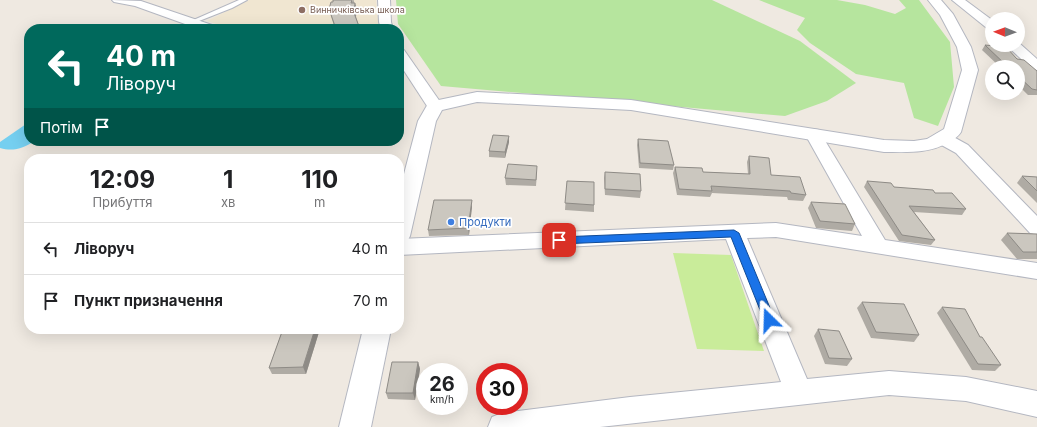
<!DOCTYPE html>
<html lang="uk">
<head>
<meta charset="utf-8">
<style>
  body { margin:0; font-family:Inter,sans-serif; background:#f6f6f6; color:#202124; height:100vh; display:flex; flex-direction:column; font-size:15px; white-space:nowrap }
  * { box-sizing:border-box; margin:0 }
  p { font-size:13px; color:#757577 }
  .icon { flex:none; width:22px; height:22px; fill:none; stroke:currentColor; stroke-width:2; stroke-linecap:round; stroke-linejoin:round }
  .map { position:relative; flex:1; overflow:hidden }
  .side { position:absolute; left:24px; top:154px; width:380px; height:180px; display:flex; flex-direction:column; background:#fff; border-radius:16px; box-shadow:0 4px 16px #0002 }
  .side>* { flex:none }
  .hud { position:absolute; left:24px; top:24px; width:380px; height:122px; border-radius:16px; box-shadow:0 4px 16px #0002; background:#00695c; color:#fff; overflow:hidden }
  .needle { width:26px; rotate:271deg }
  .controls { position:absolute; left:985px; top:12px; display:grid; gap:8px }
  .controls a { display:grid; place-items:center; width:40px; height:40px; border-radius:50%; background:#fff; box-shadow:0 4px 16px #0002; font-size:20px }
  .speed { position:absolute; left:416px; top:363px; display:flex; gap:8px; font-size:20px; font-weight:700; text-align:center }
  .speed>* { display:grid; place-content:center; width:52px; height:52px; border-radius:50%; background:#fff; box-shadow:0 4px 16px #0002; line-height:1 }
  .speed small { font-size:10px; font-weight:400 }
  .speed .limit { border:6px solid #d22; background:#fff; color:#111 }
  .pin { position:absolute; display:grid; place-items:center; width:34px; height:34px; color:#fff; margin:-17px; border-radius:8px; box-shadow:0 2px 6px #0006 }
  .me { position:absolute; width:44px; margin:-22px; rotate:338deg; stroke-linejoin:round; filter:drop-shadow(0 0 3px #0008) }
  .turn { display:flex; align-items:center; gap:14px; height:84px; padding:0 16px; font-size:18px }
  .turn .icon { width:52px; height:52px; stroke-width:2.5 }
  .turn b { display:block; font-size:28px; line-height:34px }
  .then { display:flex; align-items:center; height:38px; padding:0 16px; background:#0003; gap:8px; font-size:15px }
  .eta { display:flex; justify-content:space-evenly; align-items:center; height:68px; text-align:center }
  .eta b { font-size:24px; font-weight:700; line-height:28px }
  ul { padding:0; list-style:none }
  li { display:flex; align-items:center; gap:12px; height:52px; padding:0 16px; border-top:1px solid #e0e0e0 }
  li div { flex:1 }
  li b { display:block; font-size:15px }
  li em { font-style:normal }
  .map>svg:first-child { display:block }
  .education { fill:#f0e6d1 }
  .green { fill:#b6e59e }
  .pitch { fill:#c9ec9a }
  .water { fill:#75cff0 }
  .lines { fill:none; stroke-linecap:round; stroke-linejoin:round }
  .service-casing { stroke:#b4b7c1; stroke-width:2 }
  .minor-casing { stroke:#b4b7c1; stroke-width:2 }
  .tertiary-casing { stroke:#b4b7c1; stroke-width:2 }
  .service { fill:#fff; fill-rule:evenodd }
  .minor { fill:#fff; fill-rule:evenodd }
  .tertiary { fill:#fff; fill-rule:evenodd }
  .wall { fill:#afaba4 }
  .shaded-wall { fill:#8e8b86 }
  .building { fill:#cbc7bf; stroke:#8e8b86 }
  .route { fill:#1a73e8; stroke:#114b97 }
  .education-dot { fill:#8d6e63; stroke:#fff; stroke-width:1.5 }
  .shop-dot { fill:#3f7fe0; stroke:#fff; stroke-width:1.5 }
  .labels { text-anchor:middle; stroke-width:3.5; stroke-linejoin:round; paint-order:stroke }
  .far-education-label { font-size:9px; fill:#785e54; stroke:#fff; text-anchor:start }
  .shop-label { font-size:11px; fill:#366cbe; stroke:#fff; text-anchor:start }
</style>
</head>
<body>
<div class="map">
<svg width="1037" height="427" viewBox="0 0 1037 427">
  <rect width="100%" height="100%" fill="#efe9e1"/>
  <!-- education -->
  <polygon class="education" points="249,0 376,0 379,29 233,29 207,21"/>
  <!-- green -->
  <g class="green">
    <polygon points="396,0 712,0 800,41 856,83 827,101 785,116 441,86 398,24"/>
    <polygon points="759,0 837,0 865,5 895,14 906,8 899,0 919,0 950,42 954,87 938,126 914,118 904,83 856,74 810,43 797,30 805,18"/>
  </g>
  <!-- pitch -->
  <polygon class="pitch" points="673,253 731,255 764,351 697,349"/>
  <!-- water -->
  <path class="water" d="M29 122V141H35C23 148 14 152 0 148V142Z"/>
  <g class="lines">
    <!-- service casing -->
    <g class="service-casing">
      <polygon id="service" points="239,0 247,0 232,8 194,23 189,22"/>
    </g>
    <!-- minor casing -->
    <g class="minor-casing">
      <g id="minor">
        <polygon points="112,0 141,1 215,26 217,29 199,29 135,6 114,2"/>
        <polygon points="378,0 390,0 391,22 393,29 381,29 379,22"/>
        <polygon points="952,0 965,0 992,20 992,30 988,29"/>
        <polygon points="1018,42 1037,59 1037,70 1032,69 1006,45 1018,45"/>
        <polygon points="399,49 404,50 443,106 441,109 435,111 429,109 427,106 399,63"/>
        <polygon points="813,129 819,130 821,134 885,240 1037,263 1037,279 776,237 747,238 807,379 889,371 966,377 1037,391 1037,417 966,401 889,395 600,427 488,427 492,417 502,413 630,397 781,382 726,239 399,255 399,239 776,223 862,236 805,134 807,130"/>
        <polygon points="942,133 948,134 968,145 1037,216 1037,235 1030,233 956,153 936,142 933,138 936,134"/>
      </g>
    </g>
    <!-- tertiary casing -->
    <g class="tertiary-casing">
      <g id="tertiary">
        <path d="M928 0H941L953 14 971 47 978 70 961 132C958 137 954 139 949 142 929 154 907 152 884 152L631 110 477 102 442 110 436 121 410 236 407 242 399 244V193L418 121 429 102 477 92 631 100 884 140 914 141 927 139 944 129 962 70 957 47 940 15Z"/>
        <polygon points="363,329 391,329 371,427 339,427"/>
      </g>
    </g>
    <!-- service -->
    <use href="#service" class="service"/>
    <!-- minor -->
    <use href="#minor" class="minor"/>
    <!-- tertiary -->
    <use href="#tertiary" class="tertiary"/>
  </g>
  <!-- wall -->
  <g class="wall">
    <polygon points="354,0 354,3 357,9 356,17 360,29 335,29 329,9"/>
    <polygon points="985,45 1017,59 1037,71 1037,95 1028,95 1018,85 1018,67 1000,67 982,50"/>
    <polygon points="509,136 509,142 505,158 489,157 489,151"/>
    <polygon points="638,139 674,165 673,170 639,168 637,145"/>
    <polygon points="749,156 771,175 806,195 803,201 788,200 787,197 712,193 710,197 677,195 673,173 675,167 703,172 748,174 747,162"/>
    <polygon points="537,172 536,186 506,185 505,178"/>
    <polygon points="605,172 641,191 640,198 605,195 604,178"/>
    <polygon points="1022,176 1037,177 1037,203 1017,183"/>
    <polygon points="567,181 594,205 594,212 565,210"/>
    <polygon points="867,181 894,187 935,193 966,209 962,215 914,212 935,240 931,245 899,241 864,187"/>
    <polygon points="811,202 855,224 852,231 816,228 808,208"/>
    <polygon points="472,206 469,235 429,236 428,230"/>
    <polygon points="1007,233 1037,234 1037,259 1017,259 1001,240"/>
    <polygon points="862,302 919,335 914,342 871,338 857,308"/>
    <polygon points="942,307 980,337 1001,365 995,371 972,370 937,313"/>
    <polygon points="283,329 318,329 319,332 306,374 272,374 269,368"/>
    <polygon points="818,329 852,359 847,366 825,364 814,336"/>
    <polygon points="418,362 420,369 415,400 388,399 386,393"/>
  </g>
  <!-- shaded-wall -->
  <g class="shaded-wall">
    <polygon points="355,3 357,9 355,20 354,13"/>
    <polygon points="509,136 509,142 505,158 505,152"/>
    <polygon points="472,200 472,206 469,235 468,228"/>
    <polygon points="315,329 318,329 319,332 306,374 303,367"/>
    <polygon points="418,362 420,369 415,400 413,393"/>
  </g>
  <!-- building -->
  <g class="building">
    <polygon points="333,0 352,0 351,3 355,3 354,13 360,29 336,29 329,9 331,2 333,2"/>
    <polygon points="985,45 1006,47 1017,59 1024,60 1037,71 1037,90 1032,89 1018,76 1018,67 1008,67"/>
    <polygon points="493,135 509,136 505,152 489,151"/>
    <polygon points="638,139 668,141 674,165 640,163"/>
    <polygon points="749,156 769,158 771,175 800,177 806,195 791,193 790,191 711,186 712,191 679,189 675,167 702,168 703,172 750,174"/>
    <polygon points="508,164 537,166 536,180 505,178"/>
    <polygon points="605,172 640,174 641,191 605,189"/>
    <polygon points="1022,176 1037,177 1037,191"/>
    <polygon points="567,181 594,182 594,205 565,203"/>
    <polygon points="867,181 891,183 894,187 933,190 935,193 952,193 966,209 909,206 935,240 902,235"/>
    <polygon points="434,200 472,200 468,228 428,230"/>
    <polygon points="811,202 845,204 855,224 820,221"/>
    <polygon points="1007,233 1037,234 1037,252 1023,252"/>
    <polygon points="862,302 904,304 919,335 876,332"/>
    <polygon points="942,307 965,309 980,337 982,337 1001,365 978,364"/>
    <polygon points="283,329 315,329 303,367 269,368"/>
    <polygon points="818,329 839,331 852,359 829,358"/>
    <polygon points="392,362 418,362 413,393 386,393"/>
  </g>
  <!-- route -->
  <polygon class="route" points="734,230 739,233 775,320 773,323 769,324 765,323 764,320 731,237 559,244 554,240 559,237"/>
  <!-- markers -->
  <circle class="education-dot" cx="302" cy="10" r="4"/>
  <circle class="shop-dot" cx="451" cy="222" r="4"/>
  <g class="labels">
    <!-- far-education labels -->
    <g class="far-education-label">
      <text x="310" y="13">Винничківська школа</text>
    </g>
    <!-- shop labels -->
    <g class="shop-label">
      <text x="459" y="226">Продукти</text>
    </g>
  </g>
</svg>
<div class="controls">
<a><svg class="needle" viewBox="-14 -14 28 28"><path d="M0-13l5 13h-10z" fill="#e53935"/><path d="M0 13l5-13h-10z" fill="#757577"/></svg></a>
<a><svg class="icon" aria-label="search" viewBox="0 0 24 24"><circle cx="10" cy="10" r="6"/><path d="M15 15l6 6"/></svg></a>
</div>
<div class="speed"><div>26<small>km/h</small></div><div class="limit">30</div></div>
<div class="pin" style="left:559px;top:240px;background:#d93025"><svg class="icon" aria-label="arrive" viewBox="0 0 24 24"><path d="M6 21V4h12l-3 4 3 4H6"/></svg></div>
<svg class="me" style="left:769px;top:320px" viewBox="-20 -20 40 40"><path d="M0-17L14 15 0 8-14 15z" fill="#1a73e8" stroke="#fff" stroke-width="4"/></svg>
<div class="hud">
<div class="turn"><svg class="icon" aria-label="left" viewBox="0 0 24 24"><path d="M17 20v-9H6M10 6l-5 5 5 5"/></svg><div><b>40 m</b>Ліворуч</div></div>
<div class="then">Потім<svg class="icon" aria-label="arrive" viewBox="0 0 24 24"><path d="M6 21V4h12l-3 4 3 4H6"/></svg></div>
</div>
<section class="side">
<div class="eta">
<div><b>12:09</b><p>Прибуття</p></div>
<div><b>1</b><p>хв</p></div>
<div><b>110</b><p>m</p></div>
</div>
<ul>
<li><svg class="icon" aria-label="left" viewBox="0 0 24 24"><path d="M17 20v-9H6M10 6l-5 5 5 5"/></svg><div><b>Ліворуч</b></div><em>40 m</em></li>
<li><svg class="icon" aria-label="arrive" viewBox="0 0 24 24"><path d="M6 21V4h12l-3 4 3 4H6"/></svg><div><b>Пункт призначення</b></div><em>70 m</em></li>
</ul>
</section>
</div>
</body>
</html>
